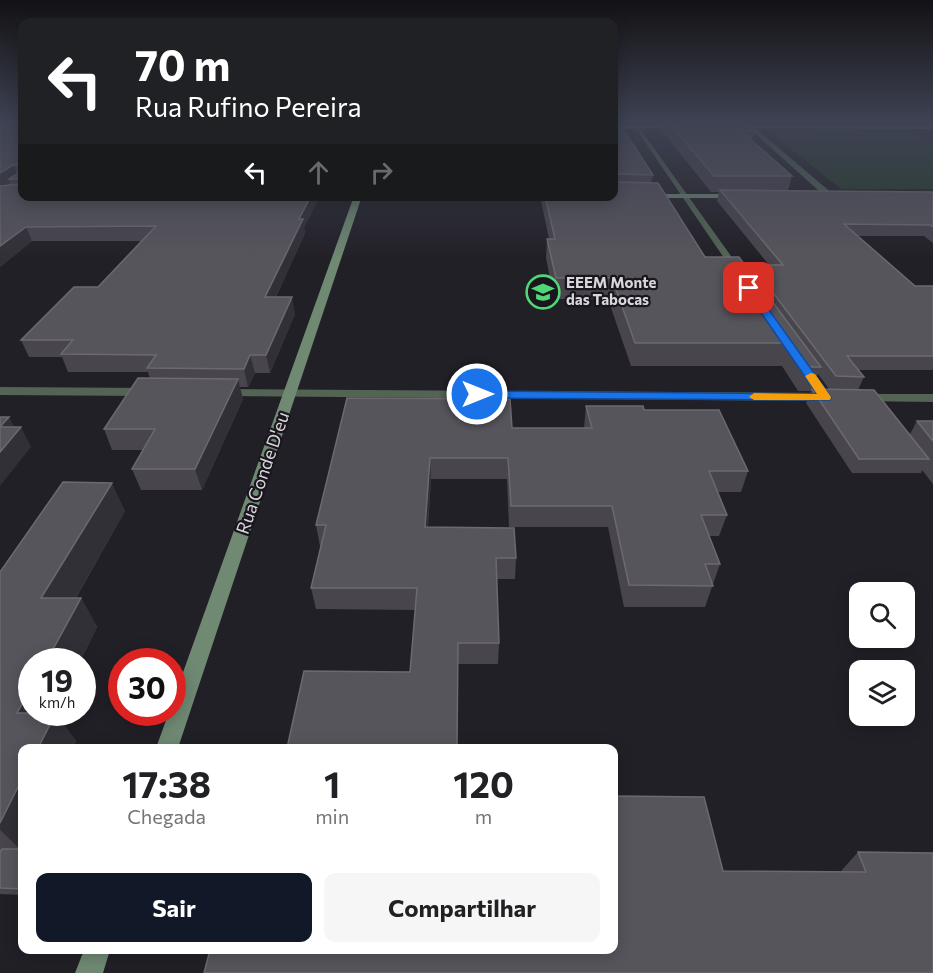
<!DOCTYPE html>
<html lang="pt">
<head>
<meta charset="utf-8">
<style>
  body { margin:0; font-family:Commissioner,sans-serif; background:#f6f6f6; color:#202124; height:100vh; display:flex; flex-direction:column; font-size:22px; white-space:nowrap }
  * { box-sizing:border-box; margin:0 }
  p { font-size:20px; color:#757577 }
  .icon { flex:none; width:33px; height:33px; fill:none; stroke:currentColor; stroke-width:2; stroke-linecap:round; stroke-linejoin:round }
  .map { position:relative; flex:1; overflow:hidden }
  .details { position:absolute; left:18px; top:744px; width:600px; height:210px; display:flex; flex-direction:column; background:#fff; border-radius:12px; box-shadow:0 3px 15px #0003 }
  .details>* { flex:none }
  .top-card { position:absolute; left:18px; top:18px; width:600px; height:183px; border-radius:12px; box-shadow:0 3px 15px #0003; background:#202124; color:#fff; overflow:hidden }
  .tools { position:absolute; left:849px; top:582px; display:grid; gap:12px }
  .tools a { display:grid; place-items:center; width:66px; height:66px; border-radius:12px; background:#fff; box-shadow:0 3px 15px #0003; font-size:30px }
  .speed { position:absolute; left:18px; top:648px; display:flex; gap:12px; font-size:30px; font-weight:700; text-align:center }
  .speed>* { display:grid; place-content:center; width:78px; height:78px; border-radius:50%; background:#fff; box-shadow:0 3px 15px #0003; line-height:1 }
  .speed small { font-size:15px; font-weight:400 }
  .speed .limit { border:9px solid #d22; background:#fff; color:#111 }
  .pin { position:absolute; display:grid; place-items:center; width:51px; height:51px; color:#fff; margin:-26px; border-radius:12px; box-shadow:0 3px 9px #0006 }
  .me { position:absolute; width:66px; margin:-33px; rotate:90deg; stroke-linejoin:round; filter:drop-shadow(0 0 4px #0008) }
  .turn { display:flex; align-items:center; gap:21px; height:126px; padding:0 18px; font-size:27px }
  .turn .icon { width:78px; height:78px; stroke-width:2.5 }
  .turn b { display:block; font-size:42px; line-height:51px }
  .lanes { display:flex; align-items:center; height:57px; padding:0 18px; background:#0003; justify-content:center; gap:30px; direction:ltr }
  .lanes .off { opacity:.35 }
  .eta { display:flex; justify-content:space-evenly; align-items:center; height:102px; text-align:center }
  .eta b { font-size:36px; font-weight:700; line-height:42px }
  .button { display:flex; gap:12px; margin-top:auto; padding:12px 18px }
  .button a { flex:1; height:69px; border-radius:12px; background:#111827; color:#fff; font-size:24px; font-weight:700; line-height:69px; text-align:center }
  .button a+a { background:#f6f6f6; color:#202124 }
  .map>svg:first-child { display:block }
  .green { fill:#263c2a }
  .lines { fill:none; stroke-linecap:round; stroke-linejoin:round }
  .street { fill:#536455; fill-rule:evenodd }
  .secondary { fill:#6f8973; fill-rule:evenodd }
  .wall { fill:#48454d; fill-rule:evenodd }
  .shaded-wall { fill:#323037 }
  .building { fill:#57555c; stroke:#6c6970; stroke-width:1.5 }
  .route { fill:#1a73e8; stroke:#114b97; stroke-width:1.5 }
  .slow { fill:#f59e0b }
  .labels { text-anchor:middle; stroke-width:4.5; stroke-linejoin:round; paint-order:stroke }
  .far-poi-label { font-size:15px; font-weight:bold; fill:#d8d6db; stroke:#19161d; text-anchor:start }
  .street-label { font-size:18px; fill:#d8d6db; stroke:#19161d }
</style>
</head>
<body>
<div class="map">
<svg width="933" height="973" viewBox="0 0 933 973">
  <rect width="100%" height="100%" fill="#222027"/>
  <!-- green -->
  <polygon class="green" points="907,129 933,143 933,189 841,189 767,130"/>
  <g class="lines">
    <!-- street -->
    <g class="street">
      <polygon points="634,126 638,126 741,270 741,274 735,274"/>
      <polygon points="749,126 753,126 834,195 834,199 828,199 749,128"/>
      <polygon points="0,387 147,388 153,392 147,396 0,395"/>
      <polygon points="222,389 828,393 834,397 828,401 218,396 216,393"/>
      <polygon points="861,394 933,394 933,402 856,401 855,398 856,395"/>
    </g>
    <!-- secondary -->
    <g class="secondary">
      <polygon points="614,125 682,125 685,127 614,129"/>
      <polygon points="730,125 933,125 933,129 728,128"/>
      <polygon points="614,194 738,194 742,196 738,198 611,198"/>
      <polygon points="354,196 362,196 178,748 156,748 169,712 172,712 172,703"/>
      <polygon points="84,950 110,950 103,973 75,973"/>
    </g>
  </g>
  <!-- wall -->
  <g class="wall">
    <polygon points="0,123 22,123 22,196 320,196 304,227 305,233 276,297 295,314 270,373 255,373 248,387 239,387 243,399 202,490 141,490 132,469 143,450 112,450 104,429 150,379 148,372 68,372 62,357 29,357 21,340 98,287 142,241 32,241 0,267"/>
    <path d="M614 123 653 175 651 183 705 257 750 272 752 265H769L717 201 719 192H711L662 131 664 123H655H745L755 131 752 141 792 176 788 191 933 192V243L924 236H858L915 286H933V370H858L864 377 858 390 910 434 917 421H933V484L922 470 921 473H852L806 403 811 391H798L782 366H631L608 299H554L546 258 547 239H549L540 196H614ZM818 374 829 389H812Z"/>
    <polygon points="347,398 512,428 584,428 586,406 644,410 748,471 741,492 717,492 727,515 719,536 709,536 720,564 705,607 624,607 608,527 509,527 507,479 431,479 428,527 516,558 515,579 497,579 499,643 498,664 458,664 410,672 415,610 316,609 311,588 321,546 320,546 316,525"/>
    <polygon points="125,511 76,598 81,598 97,627 80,662 32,662 53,713 76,741 73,748 22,748 22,895 0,894 0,572"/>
    <polygon points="858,852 933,973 614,950 723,871 842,872 842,870"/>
  </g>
  <!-- shaded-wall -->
  <g class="shaded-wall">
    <polygon points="13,165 18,177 9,179 10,183 0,190 0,173"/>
    <polygon points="311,196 320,196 304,227 305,233 268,314 265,297 299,219"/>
    <polygon points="26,227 32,241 0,267 0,246"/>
    <polygon points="292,297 295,314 270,373 266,355"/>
    <polygon points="250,355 255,373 248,387 244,369"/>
    <polygon points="238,379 243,399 202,490 195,469"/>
    <polygon points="9,417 17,432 21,427 31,447 0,486 0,427"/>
    <polygon points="430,458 431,479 426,549 425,527"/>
    <polygon points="112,483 125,511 59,627 41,598"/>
    <polygon points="81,598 97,627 80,662 46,662"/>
    <polygon points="32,687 32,712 54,712 39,740 17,713"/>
    <polygon points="56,713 76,741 73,748 38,748"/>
    <polygon points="22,779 22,851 0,830 0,823"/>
  </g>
  <!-- building -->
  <g class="building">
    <polygon points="0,123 22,123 22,196 311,196 299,219 303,219 265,297 292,297 266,355 250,355 244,369 147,368 156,355 61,354 73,340 21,340 74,287 98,287 156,226 26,227 0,246 0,186 21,184 18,179 9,179 18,173 19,165 13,165 0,173"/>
    <polygon points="614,123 619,123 653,175 616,174 614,179"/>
    <polygon points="669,123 745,123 755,131 741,131 792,176 714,176"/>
    <polygon points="614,182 658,183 705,257 739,257 821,367 807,367 790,343 635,343 612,278 556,278 547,239 555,239 545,196 614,196"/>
    <polygon points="720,190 933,192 933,227 930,225 844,224 915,286 933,286 933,356 847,356 864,377 836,376 752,265 783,265"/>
    <polygon points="138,378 238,379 195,469 132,469 155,429 104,429"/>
    <polygon points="812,389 874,390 929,459 859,459"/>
    <polygon points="347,398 510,399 512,428 592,428 586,406 643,406 644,410 719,410 748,471 709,471 727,515 701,515 720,564 705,564 713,586 629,585 612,506 511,506 508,458 430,458 425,527 514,528 516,558 496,558 499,643 458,643 457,748 287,748 304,671 410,672 417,588 311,588 326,525 316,525"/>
    <polygon points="0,417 9,417 0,427"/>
    <polygon points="917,421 933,421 933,441"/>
    <polygon points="0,427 21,427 0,452"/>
    <polygon points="63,482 112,483 41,598 81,598 46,662 32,662 32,687 17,713 56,713 38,748 22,748 22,779 0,823 0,572"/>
    <polygon points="614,796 704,797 723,871 866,872 858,852 933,853 933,973 204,973 210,950 614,950"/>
    <polygon points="2,849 22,849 22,889 0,888 0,852"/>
  </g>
  <!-- sky -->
  <linearGradient id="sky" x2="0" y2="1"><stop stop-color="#131215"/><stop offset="0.47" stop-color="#3e4252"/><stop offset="1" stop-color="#3e4252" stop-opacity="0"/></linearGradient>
  <rect width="933" height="259" fill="url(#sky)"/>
  <!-- route -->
  <polygon class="route" points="746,286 752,286 831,397 830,400 477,398 471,394 477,391 817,394 744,288"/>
  <!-- slow -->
  <polygon class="slow" points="811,373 815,374 831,397 830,400 754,400 749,397 754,393 817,394 805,376"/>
  <!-- icons -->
  <defs>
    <g id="school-ring" transform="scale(1.725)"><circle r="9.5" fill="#19161d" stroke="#50d674" stroke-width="1.5"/><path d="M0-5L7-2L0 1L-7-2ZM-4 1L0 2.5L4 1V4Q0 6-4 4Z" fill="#50d674"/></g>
  </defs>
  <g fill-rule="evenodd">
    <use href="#school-ring" x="543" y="292"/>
  </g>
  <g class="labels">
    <!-- far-poi labels -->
    <g class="far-poi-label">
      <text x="566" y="288">EEEM Monte<tspan x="566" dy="17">das Tabocas</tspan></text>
    </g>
    <!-- street labels -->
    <g class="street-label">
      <text transform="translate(263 473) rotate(-71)" y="6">Rua Conde D'eu</text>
    </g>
  </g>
</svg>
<div class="tools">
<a><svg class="icon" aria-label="search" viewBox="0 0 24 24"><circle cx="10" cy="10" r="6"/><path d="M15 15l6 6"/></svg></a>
<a><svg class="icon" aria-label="layers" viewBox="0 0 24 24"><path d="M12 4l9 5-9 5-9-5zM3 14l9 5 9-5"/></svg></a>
</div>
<div class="speed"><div>19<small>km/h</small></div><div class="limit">30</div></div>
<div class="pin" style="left:749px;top:288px;background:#d93025"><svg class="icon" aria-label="arrive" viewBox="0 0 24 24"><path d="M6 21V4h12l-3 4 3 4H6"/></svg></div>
<svg class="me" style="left:477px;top:394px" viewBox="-20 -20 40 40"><circle r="17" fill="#1a73e8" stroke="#fff" stroke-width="3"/><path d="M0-11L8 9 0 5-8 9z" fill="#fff"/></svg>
<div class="top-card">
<div class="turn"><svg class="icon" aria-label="left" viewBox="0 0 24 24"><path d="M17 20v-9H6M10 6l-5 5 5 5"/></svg><div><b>70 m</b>Rua Rufino Pereira</div></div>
<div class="lanes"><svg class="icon" aria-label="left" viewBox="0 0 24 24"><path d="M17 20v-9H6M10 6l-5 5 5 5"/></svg><svg class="icon off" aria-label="ahead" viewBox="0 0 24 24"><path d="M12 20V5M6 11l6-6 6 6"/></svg><svg class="icon off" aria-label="right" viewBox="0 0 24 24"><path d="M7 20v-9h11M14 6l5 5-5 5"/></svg></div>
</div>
<section class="details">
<div class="eta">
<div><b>17:38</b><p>Chegada</p></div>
<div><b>1</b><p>min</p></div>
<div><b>120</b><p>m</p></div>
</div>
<div class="button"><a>Sair</a><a>Compartilhar</a></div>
</section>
</div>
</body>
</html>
